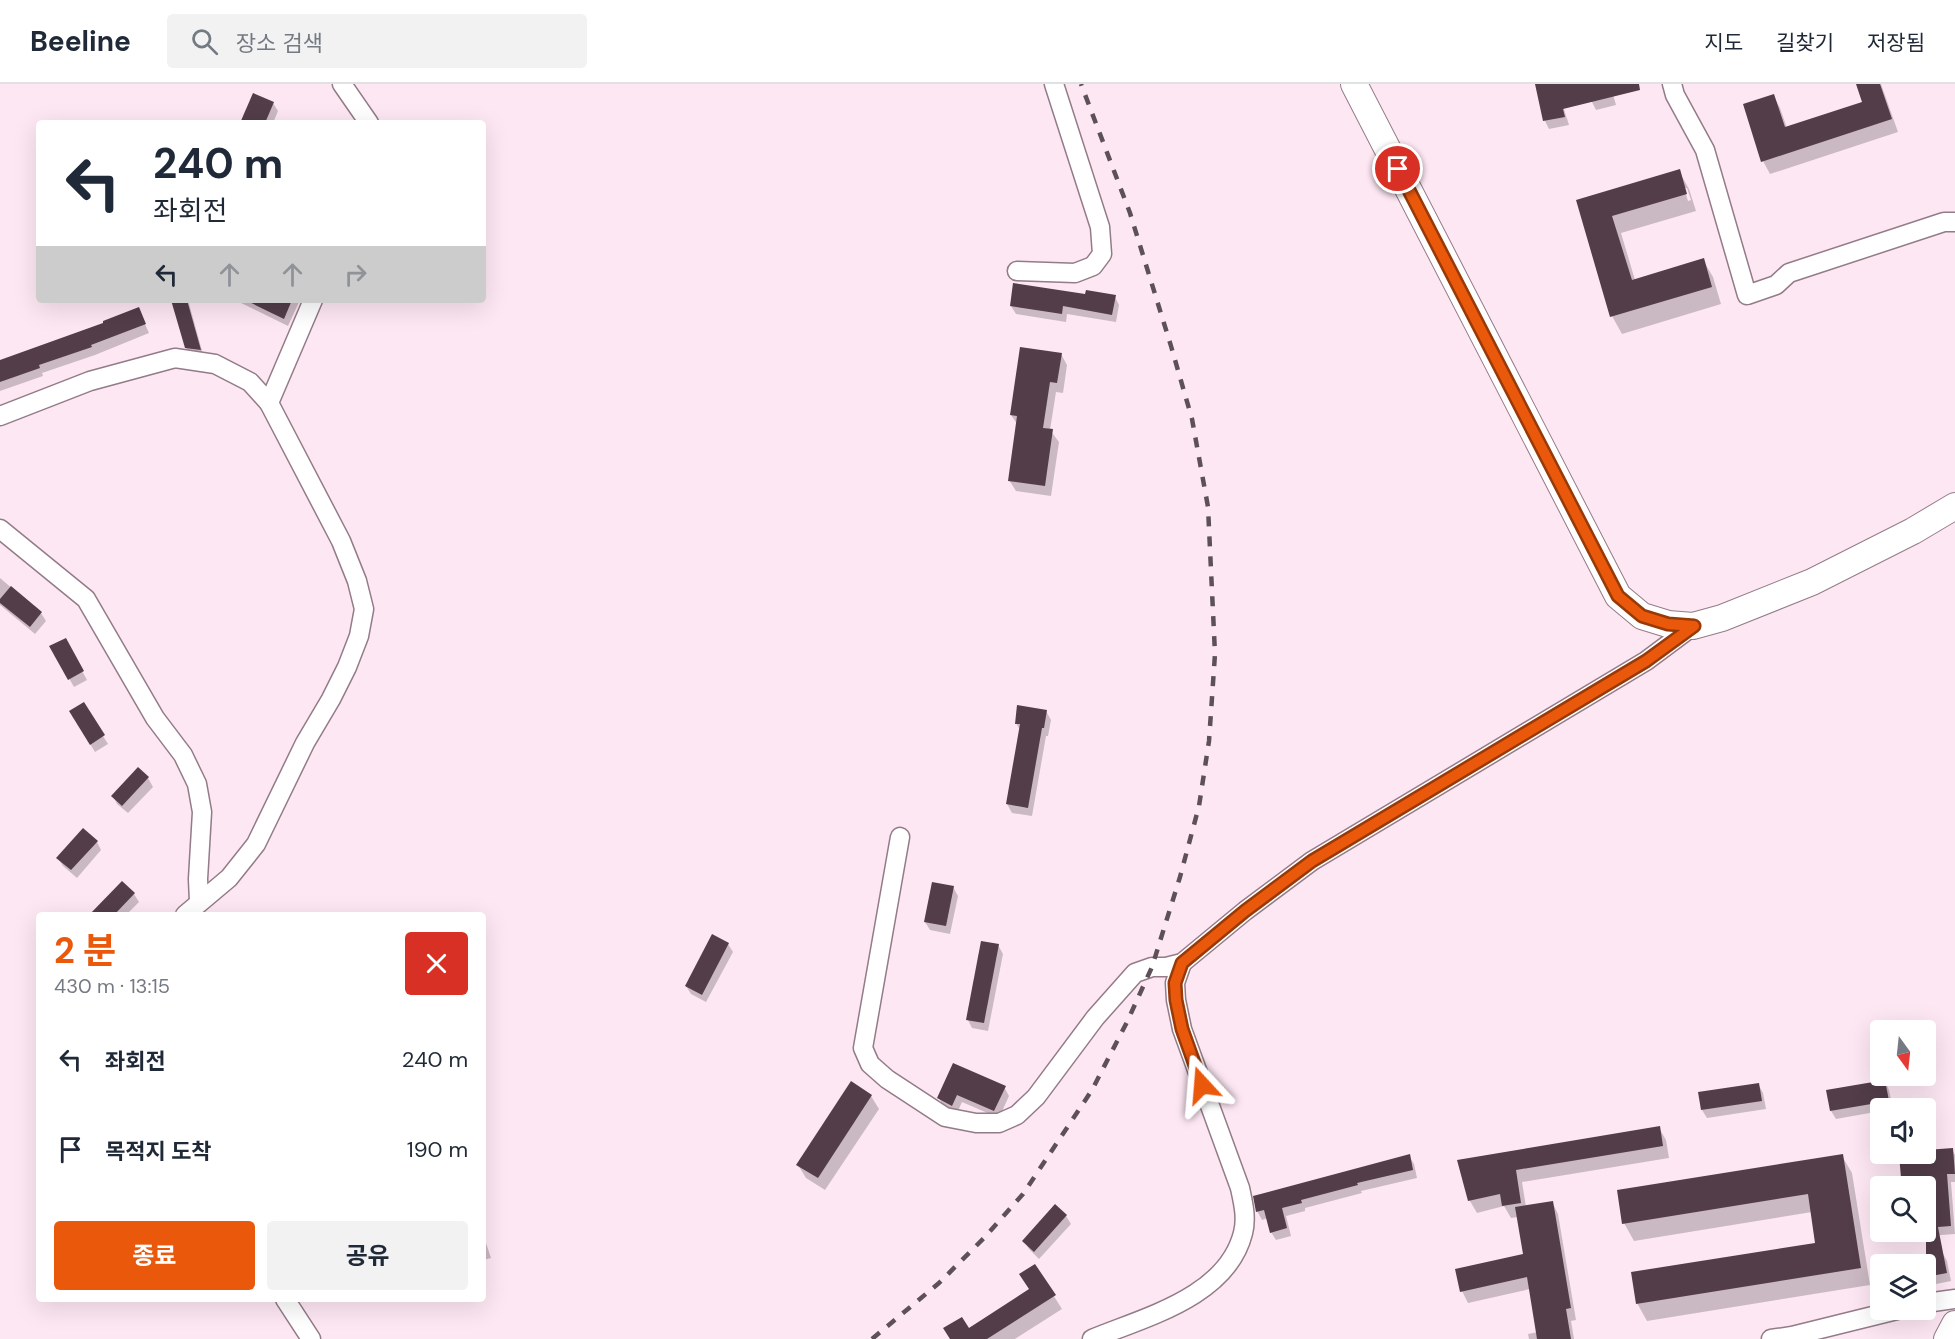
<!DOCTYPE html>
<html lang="ko">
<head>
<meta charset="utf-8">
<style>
  body { margin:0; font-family:"DM Sans","Noto Sans KR",sans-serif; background:#f2f2f3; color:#1f2937; height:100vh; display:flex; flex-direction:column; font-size:22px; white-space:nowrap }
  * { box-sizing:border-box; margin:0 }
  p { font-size:20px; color:#747a83 }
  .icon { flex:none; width:33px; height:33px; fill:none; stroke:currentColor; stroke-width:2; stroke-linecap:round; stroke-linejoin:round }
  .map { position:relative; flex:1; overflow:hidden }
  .side { position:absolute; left:36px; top:828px; width:450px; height:390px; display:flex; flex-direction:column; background:#fff; border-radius:6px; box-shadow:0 6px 24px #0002 }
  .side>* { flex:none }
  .hud { position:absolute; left:36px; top:36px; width:450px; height:183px; border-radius:6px; box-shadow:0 6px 24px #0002; background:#fff; color:#1f2937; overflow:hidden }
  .needle { width:39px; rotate:165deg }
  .fabs { position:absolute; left:1870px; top:936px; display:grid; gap:12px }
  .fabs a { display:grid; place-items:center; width:66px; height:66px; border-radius:6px; background:#fff; box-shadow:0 6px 24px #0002; font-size:30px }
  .pin { position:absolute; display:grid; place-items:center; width:51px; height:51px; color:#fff; margin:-26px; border:3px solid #fff; border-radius:50%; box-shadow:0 2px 6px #0007 }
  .me { position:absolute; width:66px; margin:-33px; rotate:341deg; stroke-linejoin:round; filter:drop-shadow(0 0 4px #0008) }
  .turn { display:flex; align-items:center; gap:21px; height:126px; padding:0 18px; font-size:27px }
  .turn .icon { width:78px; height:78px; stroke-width:2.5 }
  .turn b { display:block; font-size:42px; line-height:51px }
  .lanes { display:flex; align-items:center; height:57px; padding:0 18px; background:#0003; justify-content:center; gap:30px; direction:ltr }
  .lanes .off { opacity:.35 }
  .round { display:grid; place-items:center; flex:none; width:63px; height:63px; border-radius:6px; background:#f2f2f3 }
  .summary { display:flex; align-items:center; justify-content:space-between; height:102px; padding:0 18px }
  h1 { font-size:36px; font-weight:700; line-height:45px; color:#ea580c }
  .button { display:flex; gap:12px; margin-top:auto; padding:12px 18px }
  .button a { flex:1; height:69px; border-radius:6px; background:#ea580c; color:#fff; font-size:24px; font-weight:700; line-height:69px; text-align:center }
  .button a+a { background:#f2f2f3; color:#1f2937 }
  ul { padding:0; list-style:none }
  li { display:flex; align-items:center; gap:18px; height:90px; padding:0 18px }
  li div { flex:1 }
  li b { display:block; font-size:22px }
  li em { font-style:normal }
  header { display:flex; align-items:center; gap:36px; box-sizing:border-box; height:84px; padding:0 30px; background:#fff; border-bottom:2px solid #e0e1e3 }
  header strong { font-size:28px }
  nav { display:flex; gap:33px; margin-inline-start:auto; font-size:21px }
  .search { width:420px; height:54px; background:#f2f2f3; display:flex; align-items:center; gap:15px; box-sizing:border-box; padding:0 21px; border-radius:6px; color:#747a83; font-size:22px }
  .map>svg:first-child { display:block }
  .shadow { fill:#0003; fill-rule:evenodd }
  .building { fill:#523d49 }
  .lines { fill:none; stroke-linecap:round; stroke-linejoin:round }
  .street-casing { stroke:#937b88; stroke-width:21 }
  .secondary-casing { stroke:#937b88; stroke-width:28 }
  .street { stroke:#fff; stroke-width:18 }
  .secondary { stroke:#fff; stroke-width:26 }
  .rail { stroke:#5d5157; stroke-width:4.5; stroke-dasharray:10 10; stroke-linecap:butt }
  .route-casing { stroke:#983908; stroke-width:15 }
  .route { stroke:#ea580c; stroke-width:10 }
</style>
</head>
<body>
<header>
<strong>Beeline</strong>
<div class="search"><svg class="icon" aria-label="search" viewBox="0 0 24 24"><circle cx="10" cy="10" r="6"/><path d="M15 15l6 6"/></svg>장소 검색</div>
<nav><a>지도</a><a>길찾기</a><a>저장됨</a></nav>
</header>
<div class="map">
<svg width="1955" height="1255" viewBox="0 0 1955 1255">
  <rect width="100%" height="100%" fill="#fde7f3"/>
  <!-- shadow -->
  <g class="shadow">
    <polygon points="1536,0 1556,0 1569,41 1549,45 1545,37"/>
    <polygon points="1587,0 1610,0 1616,21 1596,26 1592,18"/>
    <polygon points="1858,0 1881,0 1898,48 1770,90 1763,77 1773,11 1780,24 1787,44 1864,19"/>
    <polygon points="273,19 278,27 273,39 242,39"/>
    <path d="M1679 87 1689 105 1696 127 1621 149 1635 196 1703 176 1713 193 1721 220 1622 250 1612 232 1578 117ZM1684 104H1687L1691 116 1688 117Z"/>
    <polygon points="1087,212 1115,213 1119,221 1116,238 1067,230 1066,238 1016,230 1011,222"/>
    <polygon points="173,216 188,216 204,274 191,272 186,264"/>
    <polygon points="235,216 300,216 288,242"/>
    <polygon points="138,225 149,249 95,271 42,289 43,292 0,307 0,277 105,240"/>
    <polygon points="1061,270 1067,281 1063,309 1056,308 1050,346 1059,358 1051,412 1016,407 1009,396 1017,340 1011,331"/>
    <polygon points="0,494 41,529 46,537 35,550 0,521"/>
    <polygon points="65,556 87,596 74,603 51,563"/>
    <polygon points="83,620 108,660 95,668 71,628"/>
    <polygon points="1046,627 1051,636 1048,652 1046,652 1032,732 1012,729 1007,720 1020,646 1016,639"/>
    <polygon points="148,694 153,703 128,729 117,720 113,712"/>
    <polygon points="97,758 101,766 77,794 63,782 58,774"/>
    <polygon points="953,803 958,812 950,850 930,846 925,838"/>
    <polygon points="134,810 139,818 126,831 91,831"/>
    <polygon points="728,860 733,868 706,918 691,910 686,902"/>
    <polygon points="998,861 1003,870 988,947 972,944 968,936"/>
    <polygon points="954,981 1004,1003 1009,1012 999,1034 962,1018 957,1029 944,1023 939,1014"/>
    <polygon points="1885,997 1889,1006 1893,1024 1881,1024 1881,1027 1836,1035 1831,1027"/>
    <polygon points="1758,1000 1763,1009 1766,1025 1707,1034 1702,1026"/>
    <polygon points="871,1012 879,1025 825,1106 806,1094 798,1081"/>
    <polygon points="1659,1044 1666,1056 1669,1074 1522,1098 1526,1123 1552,1118 1558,1130 1576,1236 1571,1237 1574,1255 1529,1255 1528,1250 1538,1248 1530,1205 1468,1219 1462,1207 1525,1171 1518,1133 1511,1134 1504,1122 1477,1129 1470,1117 1459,1077"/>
    <polygon points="1952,1066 1955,1071 1955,1098 1951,1098 1955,1150 1900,1154 1896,1148 1926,1148 1926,1102 1903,1102 1901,1070 1926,1070 1926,1068"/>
    <polygon points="1409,1072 1414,1080 1417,1094 1361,1107 1362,1109 1305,1124 1305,1127 1286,1132 1291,1152 1276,1156 1271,1148 1268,1134 1262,1136 1257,1127"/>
    <polygon points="1842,1072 1852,1089 1870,1201 1647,1237 1637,1219 1817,1160 1812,1128 1634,1157 1624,1139"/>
    <polygon points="1066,1132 1071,1140 1039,1175 1029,1165 1024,1157"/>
    <polygon points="483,1150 491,1174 483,1176"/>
    <polygon points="1942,1168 1947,1177 1951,1197 1926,1202 1926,1180 1892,1180 1892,1179"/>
    <polygon points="1035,1182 1062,1225 1015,1255 951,1255 1031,1206"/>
  </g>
  <!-- building -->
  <g class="building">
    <polygon points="1535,0 1639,0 1640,6 1563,25 1565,33 1543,37"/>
    <polygon points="1856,0 1880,0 1892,35 1761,78 1743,20 1774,10 1785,43 1862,18"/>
    <polygon points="253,9 274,18 265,39 240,39"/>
    <polygon points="1680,85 1687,110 1612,132 1632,196 1704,174 1712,203 1610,233 1576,116"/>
    <polygon points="1013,199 1085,210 1086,206 1116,211 1112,231 1063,222 1062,230 1010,222"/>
    <polygon points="171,216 187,216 201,266 185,264"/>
    <polygon points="245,216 292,216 284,235"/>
    <polygon points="139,223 146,240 91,261 92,263 39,281 40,284 0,298 0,276 103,239 103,237"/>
    <polygon points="1020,263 1062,269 1057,299 1050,298 1043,344 1053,345 1045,402 1008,397 1017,332 1010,331"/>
    <polygon points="11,502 42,528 30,543 0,519 0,515"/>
    <polygon points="66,554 84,587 68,596 49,562"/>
    <polygon points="84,618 105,651 90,661 69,627"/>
    <polygon points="1017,621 1047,626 1044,644 1042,644 1028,724 1006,720 1020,640 1015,640"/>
    <polygon points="138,683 149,693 122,722 111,712"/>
    <polygon points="83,744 98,757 71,786 56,774"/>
    <polygon points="122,797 135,809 114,831 89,831"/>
    <polygon points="932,798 954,802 946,842 924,838"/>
    <polygon points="712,850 729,859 702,911 685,902"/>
    <polygon points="981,857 999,860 984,939 966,936"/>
    <polygon points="953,979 1006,1002 994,1027 957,1011 952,1022 937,1014"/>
    <polygon points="1885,996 1889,1017 1830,1027 1826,1006"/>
    <polygon points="851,997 872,1011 818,1094 796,1081"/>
    <polygon points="1759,999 1762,1017 1701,1026 1698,1008"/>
    <polygon points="1660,1042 1663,1062 1516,1086 1521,1119 1502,1122 1500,1110 1468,1117 1457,1076"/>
    <polygon points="1953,1064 1955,1090 1947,1090 1951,1142 1938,1143 1947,1189 1926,1193 1926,1092 1901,1094 1899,1070 1926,1070 1926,1066"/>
    <polygon points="1410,1070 1413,1086 1357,1099 1358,1101 1301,1116 1302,1119 1282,1124 1287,1144 1270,1149 1264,1126 1256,1128 1253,1112"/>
    <polygon points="1843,1070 1861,1184 1636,1220 1631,1188 1815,1159 1808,1110 1622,1140 1617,1106"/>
    <polygon points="1553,1117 1571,1224 1566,1225 1571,1255 1537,1255 1527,1193 1460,1208 1455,1185 1523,1170 1515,1123"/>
    <polygon points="1055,1120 1067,1131 1034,1168 1022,1157"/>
    <polygon points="1035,1180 1056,1211 987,1255 950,1255 943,1244 962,1233 969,1244 1029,1205 1019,1190"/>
  </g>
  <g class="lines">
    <!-- street casing -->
    <g class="street-casing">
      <g id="street">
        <polyline points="342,0 369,39"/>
        <polyline points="1672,0 1675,11 1705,66 1747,211 1776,201 1789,189 1944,138 1955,138"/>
        <polyline points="1017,187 1075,189 1093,182 1102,170 1100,143 1054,0"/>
        <polyline points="0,332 90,297 175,274 215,280 250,298 269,319"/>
        <polyline points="0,445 86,515 155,634 183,671 197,700 202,728 198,795 199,818"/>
        <polyline points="900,753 863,964 870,980 887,995 945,1033 976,1039 999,1039 1017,1031 1036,1013 1095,934 1135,889 1152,883 1166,883 1182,879 1245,827 1312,777 1646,577 1693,542"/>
        <polyline points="185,831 229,794 256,760 305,659 331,615 347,583 359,552 364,525 357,497 341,457 269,319 313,216"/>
        <polyline points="285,1215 311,1255"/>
        <polyline points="1926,1219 1955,1215"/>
        <path d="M1092 1255C1145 1233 1227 1213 1243 1149 1247 1134 1243 1118 1240 1104L1182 945 1176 916 1175 899 1182 879"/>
        <polyline points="1771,1255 1792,1252 1897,1226"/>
      </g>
    </g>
    <!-- secondary casing -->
    <g class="secondary-casing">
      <g id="secondary">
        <polyline points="1354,0 1618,512 1642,532 1668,540 1693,542 1722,534 1812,498 1913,447 1955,422"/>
        <polyline points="1947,1255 1955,1240"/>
      </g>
    </g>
    <!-- street -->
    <use href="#street" class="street"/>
    <!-- secondary -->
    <use href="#secondary" class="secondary"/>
    <!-- rail -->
    <polyline class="rail" points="872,1255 939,1199 984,1154 1023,1110 1092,1006 1127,938 1152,883 1180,793 1199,722 1209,657 1215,570 1208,423 1192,335 1171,262 1130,129 1081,0"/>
  </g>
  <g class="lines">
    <!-- route casing -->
    <g class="route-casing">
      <polyline id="route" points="1202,1001 1182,945 1176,916 1175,899 1182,879 1245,827 1312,777 1646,577 1694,542 1668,540 1642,532 1618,512 1398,85"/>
    </g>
    <!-- route -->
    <use href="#route" class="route"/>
  </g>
</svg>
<div class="fabs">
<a><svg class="needle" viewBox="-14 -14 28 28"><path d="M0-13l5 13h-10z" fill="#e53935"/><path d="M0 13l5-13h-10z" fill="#747a83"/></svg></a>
<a><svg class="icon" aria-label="sound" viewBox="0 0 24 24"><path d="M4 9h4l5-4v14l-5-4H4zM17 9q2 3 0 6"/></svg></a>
<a><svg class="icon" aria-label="search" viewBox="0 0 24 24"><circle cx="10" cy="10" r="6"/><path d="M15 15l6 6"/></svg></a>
<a><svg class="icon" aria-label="layers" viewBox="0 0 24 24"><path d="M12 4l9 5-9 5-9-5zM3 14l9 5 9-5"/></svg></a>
</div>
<div class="pin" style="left:1398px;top:85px;background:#d93025"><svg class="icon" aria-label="arrive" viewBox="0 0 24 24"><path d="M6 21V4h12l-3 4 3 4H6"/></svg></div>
<svg class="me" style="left:1202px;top:1001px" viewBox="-20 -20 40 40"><path d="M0-17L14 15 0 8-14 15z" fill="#ea580c" stroke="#fff" stroke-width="4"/></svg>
<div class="hud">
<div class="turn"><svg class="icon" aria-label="left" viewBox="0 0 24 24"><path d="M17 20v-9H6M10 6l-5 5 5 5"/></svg><div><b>240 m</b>좌회전</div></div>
<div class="lanes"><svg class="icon" aria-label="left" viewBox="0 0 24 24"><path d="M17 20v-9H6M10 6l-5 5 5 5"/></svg><svg class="icon off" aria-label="ahead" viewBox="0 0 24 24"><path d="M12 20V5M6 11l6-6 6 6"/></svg><svg class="icon off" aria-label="ahead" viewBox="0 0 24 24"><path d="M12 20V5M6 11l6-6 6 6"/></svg><svg class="icon off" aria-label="right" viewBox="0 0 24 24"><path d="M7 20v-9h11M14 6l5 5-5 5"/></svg></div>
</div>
<section class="side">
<div class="summary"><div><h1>2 분</h1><p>430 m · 13:15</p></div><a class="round" style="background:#d93025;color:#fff"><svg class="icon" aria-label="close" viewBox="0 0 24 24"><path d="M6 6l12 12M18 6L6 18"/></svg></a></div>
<ul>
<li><svg class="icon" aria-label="left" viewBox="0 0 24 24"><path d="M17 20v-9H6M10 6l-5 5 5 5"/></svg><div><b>좌회전</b></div><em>240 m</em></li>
<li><svg class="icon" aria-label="arrive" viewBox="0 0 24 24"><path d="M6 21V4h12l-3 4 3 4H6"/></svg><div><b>목적지 도착</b></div><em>190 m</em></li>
</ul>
<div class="button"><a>종료</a><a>공유</a></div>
</section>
</div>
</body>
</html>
